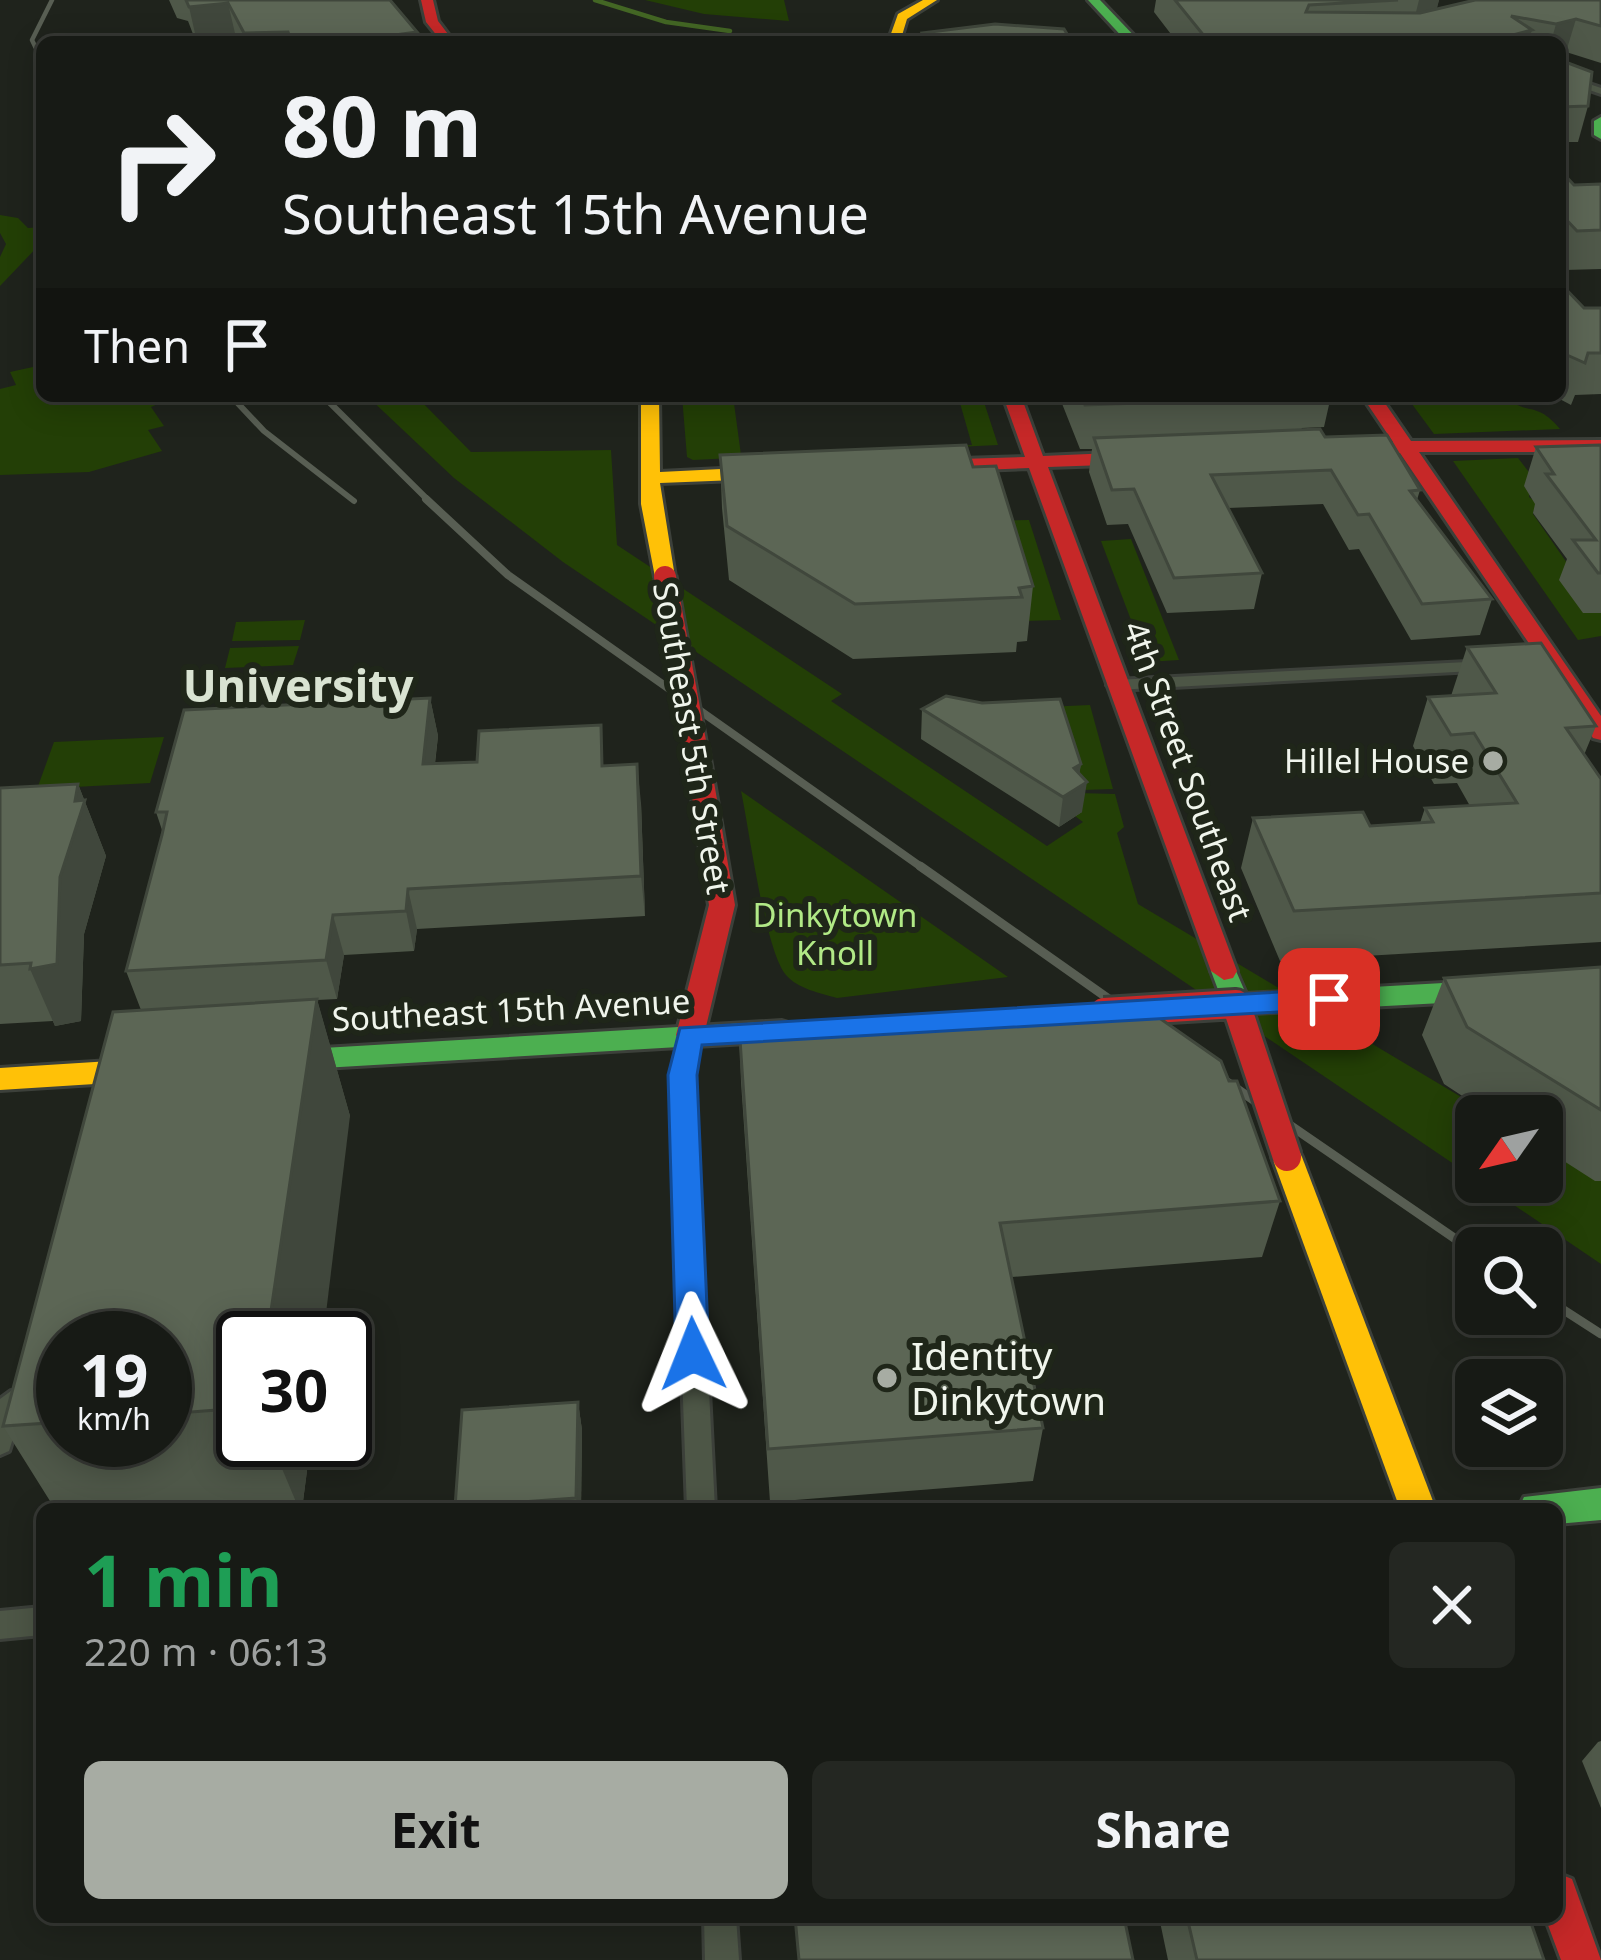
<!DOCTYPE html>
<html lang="en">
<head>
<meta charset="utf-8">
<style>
  body { margin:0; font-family:"Noto Sans",sans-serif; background:#242722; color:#f1f3f6; height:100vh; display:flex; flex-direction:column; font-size:45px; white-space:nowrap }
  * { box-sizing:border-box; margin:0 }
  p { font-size:39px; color:#9ea1a0 }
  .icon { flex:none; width:66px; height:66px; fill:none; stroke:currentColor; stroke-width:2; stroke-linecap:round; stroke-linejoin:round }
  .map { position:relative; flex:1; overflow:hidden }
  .drawer { position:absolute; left:36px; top:1503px; width:1527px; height:420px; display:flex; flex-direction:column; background:#171a15; border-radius:18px; box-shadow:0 6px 30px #0003,0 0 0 3px #363834 }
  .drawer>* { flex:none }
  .guide { position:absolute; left:36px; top:36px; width:1530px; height:366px; border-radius:18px; box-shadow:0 6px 30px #0003,0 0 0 3px #363834; background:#171a15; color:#f1f3f6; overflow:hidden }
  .needle { width:78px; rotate:236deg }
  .tools { position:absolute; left:1455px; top:1095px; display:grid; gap:24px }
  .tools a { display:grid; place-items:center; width:108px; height:108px; border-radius:18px; background:#171a15; box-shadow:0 6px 30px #0003,0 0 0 3px #363834; font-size:60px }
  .speed { position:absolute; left:36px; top:1311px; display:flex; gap:24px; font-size:60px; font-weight:700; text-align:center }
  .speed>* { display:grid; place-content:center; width:156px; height:156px; border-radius:50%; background:#171a15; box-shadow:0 6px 30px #0003,0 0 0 3px #363834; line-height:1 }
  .speed small { font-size:30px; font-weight:400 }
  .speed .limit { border:6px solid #111; border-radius:18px; background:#fff; color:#111 }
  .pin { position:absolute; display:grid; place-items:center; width:102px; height:102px; color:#fff; margin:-51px; border-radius:24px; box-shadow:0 6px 18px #0006 }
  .me { position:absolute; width:132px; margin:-66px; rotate:358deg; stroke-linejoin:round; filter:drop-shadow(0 0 9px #0008) }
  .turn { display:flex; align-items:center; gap:42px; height:252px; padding:0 48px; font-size:54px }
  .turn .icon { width:156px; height:156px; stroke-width:2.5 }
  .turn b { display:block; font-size:84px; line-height:102px }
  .then { display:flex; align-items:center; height:114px; padding:0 48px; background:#0003; gap:24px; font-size:45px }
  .round { display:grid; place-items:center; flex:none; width:126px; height:126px; border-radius:18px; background:#242722 }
  .summary { display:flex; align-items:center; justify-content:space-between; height:204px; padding:0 48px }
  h1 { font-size:72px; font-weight:700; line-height:90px; color:#1e9e55 }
  .action { display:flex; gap:24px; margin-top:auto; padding:24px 48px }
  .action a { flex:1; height:138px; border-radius:18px; background:#a7aca3; color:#111; font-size:48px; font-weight:700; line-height:138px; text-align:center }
  .action a+a { background:#242722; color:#f1f3f6 }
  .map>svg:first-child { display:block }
  .green { fill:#233f06 }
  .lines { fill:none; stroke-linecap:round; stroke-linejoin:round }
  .stream { stroke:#436624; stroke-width:4.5 }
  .street-casing { stroke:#3c403a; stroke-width:6 }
  .fast-casing { stroke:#3c403a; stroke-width:6 }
  .slow-casing { stroke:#3c403a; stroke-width:6 }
  .jam-casing { stroke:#3c403a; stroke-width:6 }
  .street { fill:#4d5646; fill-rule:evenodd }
  .fast { fill:#4caf50; fill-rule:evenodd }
  .slow { fill:#ffc107; fill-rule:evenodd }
  .jam { fill:#c62828; fill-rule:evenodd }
  .rail-far3 { stroke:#585e53; stroke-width:4.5 }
  .rail-far2 { stroke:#585e53; stroke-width:6 }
  .rail-far1 { stroke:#585e53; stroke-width:8 }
  .rail { stroke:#585e53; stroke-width:9 }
  .jam-bridge-far1-casing { stroke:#3c403a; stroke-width:27; stroke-linecap:butt }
  .jam-bridge-casing { stroke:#3c403a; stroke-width:34; stroke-linecap:butt }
  .jam-bridge-far1 { stroke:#c62828; stroke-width:22 }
  .jam-bridge { stroke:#c62828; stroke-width:28 }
  .wall { fill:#4f5849; fill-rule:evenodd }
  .shaded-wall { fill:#40473c }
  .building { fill:#5c6655; stroke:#40473c; stroke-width:3 }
  .route { fill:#1a73e8; stroke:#114b97; stroke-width:3 }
  .poi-dot { fill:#a7aca3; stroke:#1f2619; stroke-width:4.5 }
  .labels { text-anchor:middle; stroke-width:12; stroke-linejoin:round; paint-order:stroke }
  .street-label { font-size:33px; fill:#f0f5ec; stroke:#1f2619 }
  .poi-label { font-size:33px; fill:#f0f5ec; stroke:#1f2619; text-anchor:end }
  .park-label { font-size:33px; fill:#b1e986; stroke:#1f2619 }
  .near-poi-label { font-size:39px; fill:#f0f5ec; stroke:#1f2619; text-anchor:start }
  .district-label { font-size:45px; font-weight:bold; fill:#d9e3d2; stroke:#1f2619 }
</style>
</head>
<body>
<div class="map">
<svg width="1601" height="1960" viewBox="0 0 1601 1960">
  <rect width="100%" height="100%" fill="#1f231c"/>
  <!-- green -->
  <g class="green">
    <polygon points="645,0 784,0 789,21 704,14"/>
    <polygon points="0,215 18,218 28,228 42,227 42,242 0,286 0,257 6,244 0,233"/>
    <polygon points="42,365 42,396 177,396 151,407 164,426 148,430 162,451 89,472 0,475 0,389 16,385 10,372"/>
    <polygon points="367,396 416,396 471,452 611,450 617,545 842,694 831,701 1047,846 1083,822 1075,816 1081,812 1077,793 1115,794 1124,827 1117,833 1138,904 1493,1116 1476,1116 1476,1179 563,562 454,478"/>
    <polygon points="682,396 733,396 741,455 972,445 958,396 982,396 998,445 693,460 687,457"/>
    <path d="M1406 396H1446L1453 402 1508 398C1527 416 1536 400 1560 429L1434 434Z"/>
    <polygon points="1518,458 1532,476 1529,497 1536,502 1533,514 1601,612 1601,636 1578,640 1453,461"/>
    <polygon points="1029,520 1061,620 1022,621 992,521"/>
    <polygon points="1131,539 1179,660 1147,662 1101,541"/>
    <polygon points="305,620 300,640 232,641 236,622"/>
    <polygon points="299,646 293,665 225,668 230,648"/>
    <polygon points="1090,705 1113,789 1083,790 1022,708"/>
    <polygon points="164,737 150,783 37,789 54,742"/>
    <path d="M741 791 1008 977 837 998C820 993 798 989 786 975 765 950 749 828 741 791Z"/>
    <polygon points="1542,1147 1601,1181 1601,1264 1480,1182 1542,1182"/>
  </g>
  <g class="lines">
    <!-- stream -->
    <polyline class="stream" points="595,0 666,22 730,31"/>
    <!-- street casing -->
    <g class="street-casing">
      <g id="street">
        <polygon points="1560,74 1601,88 1601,94 1560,80"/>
        <polygon points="1487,661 1496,666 1493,670 1116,690 1107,685 1116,680"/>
        <polygon points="690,1027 698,1029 701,1035 693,1075 715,1509 687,1509 671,1075 679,1035 682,1029"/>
        <polygon points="11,1391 20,1395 24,1403 9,1451 0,1455 0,1399"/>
        <polygon points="42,1607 42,1635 0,1639 0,1611"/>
        <polygon points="704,1917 736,1917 739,1960 705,1960"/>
      </g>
    </g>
    <!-- fast casing -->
    <g class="fast-casing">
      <g id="fast">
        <polygon points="1088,0 1100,0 1140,42 1127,42"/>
        <polygon points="1601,117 1601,139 1594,135 1594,121"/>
        <polygon points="1224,962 1233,964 1246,994 1479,981 1493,991 1479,1001 1236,1014 1226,1011 1211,971"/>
        <polygon points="782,1021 792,1024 796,1031 792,1038 782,1041 289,1070 279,1067 275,1060 279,1053 289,1050"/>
        <polygon points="1601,1488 1601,1520 1557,1524 1557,1509 1518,1509 1524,1497"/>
      </g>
    </g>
    <!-- slow casing -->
    <g class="slow-casing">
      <g id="slow">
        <polygon points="923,0 937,0 907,19 900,42 888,42 898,14"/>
        <polygon points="641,396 659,396 660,472 762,467 772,473 762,479 660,483 675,577 665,583 655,577 641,504"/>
        <polygon points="142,1059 152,1063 156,1070 152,1077 142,1081 0,1090 0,1068"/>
        <polygon points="1287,1145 1298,1149 1302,1157 1436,1509 1400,1509 1272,1157 1276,1149"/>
      </g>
    </g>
    <!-- jam casing -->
    <g class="jam-casing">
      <g id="jam">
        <polygon points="421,0 433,0 438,21 454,42 442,42 426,22"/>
        <polygon points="1003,396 1021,396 1043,456 1134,452 1143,458 1134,464 1048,467 1237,971 1233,978 1224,980 1211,971 1029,468 928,472 919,466 928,460 1025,457"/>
        <polygon points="1362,396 1380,396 1411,441 1601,440 1601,452 1419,452 1601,716 1601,740 1593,738 1400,453 1346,453 1346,445 1393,442"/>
        <polygon points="696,740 708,747 735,905 704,1035 700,1042 680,1042 676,1035 709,905 684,747"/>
        <polygon points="1557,1873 1572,1879 1601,1960 1561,1960 1545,1917 1557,1917"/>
      </g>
    </g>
    <!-- street -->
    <use href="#street" class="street"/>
    <!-- fast -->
    <use href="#fast" class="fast"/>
    <!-- slow -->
    <use href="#slow" class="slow"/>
    <!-- jam -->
    <use href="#jam" class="jam"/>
    <!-- rail-far3 -->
    <g class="rail-far3">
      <polyline points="42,61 32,40 52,0"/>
      <polyline points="36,79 42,115"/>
    </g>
    <!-- rail-far2 -->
    <g class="rail-far2">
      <polyline points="231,396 264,431 354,501"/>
      <polyline points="323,396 430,502"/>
    </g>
    <!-- rail-far1 -->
    <polyline class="rail-far1" points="426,499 508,575 924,869"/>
    <!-- rail -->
    <g class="rail">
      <polyline points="920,866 1150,1028"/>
      <polyline points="1214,1073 1476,1253"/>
      <polyline points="1542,1296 1601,1334"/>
    </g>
    <!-- jam-bridge-far1 casing -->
    <g class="jam-bridge-far1-casing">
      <polyline id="jam-bridge-far1" points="665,577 696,747"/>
    </g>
    <!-- jam-bridge casing -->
    <g class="jam-bridge-casing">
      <polyline id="jam-bridge" points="1104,1012 1236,1004 1287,1157"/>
    </g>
    <!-- jam-bridge-far1 -->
    <use href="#jam-bridge-far1" class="jam-bridge-far1"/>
    <!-- jam-bridge -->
    <use href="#jam-bridge" class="jam-bridge"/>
  </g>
  <!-- wall -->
  <g class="wall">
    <polygon points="169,0 390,0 417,32 418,42 196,42 188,21 177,18"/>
    <polygon points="1156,0 1439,0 1436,9 1601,0 1601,63 1566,52 1560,42 1177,42 1154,12"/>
    <polygon points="1560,60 1588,106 1578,142 1560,142"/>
    <polygon points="1560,170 1574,185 1601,184 1601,269 1565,270 1560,265"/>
    <polygon points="1560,283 1584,308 1601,308 1601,394 1575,395 1571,405 1554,396 1531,405 1515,401 1450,402 1446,396 1560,396"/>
    <polygon points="1059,396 1331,396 1324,427 1302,428 1301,430 1325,437 1420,490 1417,500 1492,599 1480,635 1411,640 1359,549 1349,550 1323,504 1228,508 1262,573 1254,609 1167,613 1128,524 1107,525 1089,472 1092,449 1080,449"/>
    <polygon points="1601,445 1601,613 1583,613 1559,580 1567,559 1533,513 1535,504 1524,486 1536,447"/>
    <polygon points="720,455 973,467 1033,586 1027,641 1017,642 1016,652 853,659 729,580 722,508"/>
    <polygon points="1467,647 1596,726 1584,755 1601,779 1601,942 1280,961 1241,868 1253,818 1370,826 1420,823 1425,808 1470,806 1457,783 1434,784 1413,746 1428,697 1451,696"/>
    <path d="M430 698 438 736 435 764 605 766 641 803 645 916 417 929 414 951 344 955 337 999 317 1000 350 1116 243 1338V1440H311L302 1509H55L3 1426 141 1010 126 971 163 833 156 812ZM63 1338H165V1440H63Z"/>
    <polygon points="922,709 1081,764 1079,774 1082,812 1059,827 921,739"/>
    <polygon points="78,784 106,856 84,934 81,1021 55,1026 53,1021 0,1024 0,788"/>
    <polygon points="1601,967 1601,1181 1595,1181 1542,1147 1542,1116 1493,1116 1444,1084 1422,1035 1444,978"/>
    <polygon points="1113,1009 1280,1201 1262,1257 1012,1277 1043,1428 1033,1481 770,1502 741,1082 739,1025"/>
    <polygon points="578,1402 582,1430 581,1509 456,1509 455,1507"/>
    <polygon points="1601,1741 1601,1808 1582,1761 1598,1742"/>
    <polygon points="1159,1917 1529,1917 1544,1960 1168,1960"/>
  </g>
  <!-- shaded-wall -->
  <g class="shaded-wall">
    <polygon points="1419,0 1439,0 1433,26 1411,32"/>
    <polygon points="228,3 237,42 197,42 189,7"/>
    <polygon points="1576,19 1566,52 1560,53 1560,42 1551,42 1556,24"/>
    <polygon points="1532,30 1528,42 1500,42 1501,38"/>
    <polygon points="417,32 418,42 343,42"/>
    <polygon points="1567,355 1560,377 1560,357"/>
    <polygon points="1534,396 1554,396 1531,405"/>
    <polygon points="430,698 438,736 430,803 423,764"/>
    <polygon points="637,764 641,803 645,916 641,876"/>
    <polygon points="1081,764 1077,788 1087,782 1082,812 1059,827 1063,797 1074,768"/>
    <polygon points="78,784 106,856 84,934 81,1021 55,1026 30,969 60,877"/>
    <polygon points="408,889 417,929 414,951 406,911"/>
    <polygon points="333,915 344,955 337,999 326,960"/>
    <polygon points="317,999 350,1116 323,1338 267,1338"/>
    <polygon points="578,1402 582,1430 581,1509 578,1509 576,1498"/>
    <polygon points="270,1440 311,1440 302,1509 299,1509"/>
  </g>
  <!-- building -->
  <g class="building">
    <polygon points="186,0 390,0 417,32 343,42 292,42 288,32 244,33 228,3 189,7"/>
    <polygon points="1175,0 1398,0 1309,5 1306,12 1420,13 1475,0 1601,0 1601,26 1576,19 1556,24 1511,16 1532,30 1501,38 1511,42 1209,42"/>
    <polygon points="995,24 1064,29 1072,42 926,42 922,33"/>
    <polygon points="1560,60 1592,72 1588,106 1560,107"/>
    <polygon points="1560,170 1574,185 1601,184 1601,230 1577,231 1560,213"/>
    <polygon points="1560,283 1584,308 1601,308 1601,353 1588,353 1585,363 1567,355 1560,357"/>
    <polygon points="1082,396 1308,396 1309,397 1085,405"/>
    <polygon points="1320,429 1325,437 1387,435 1420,490 1410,491 1492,599 1422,604 1369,514 1358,515 1331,470 1211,475 1262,573 1174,578 1134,489 1112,490 1094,438"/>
    <polygon points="966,445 973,467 996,466 1033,586 1019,588 1022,597 855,604 727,526 720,455"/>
    <polygon points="1601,445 1601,573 1598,573 1573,540 1596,540 1546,474 1554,474 1536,447"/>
    <polygon points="1541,643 1596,726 1566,728 1601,779 1601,893 1294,911 1253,818 1363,812 1370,826 1433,822 1425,808 1517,803 1474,733 1451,735 1428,697 1496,693 1467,647"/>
    <polygon points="946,696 982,703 1060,699 1081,764 1074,768 1087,782 1063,797 922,709"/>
    <polygon points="430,698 423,764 477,762 479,731 601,725 602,766 637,764 641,876 408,889 406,911 333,915 326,960 126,971 162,835 167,812 156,812 184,710"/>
    <polygon points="78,784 75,801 85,800 60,877 57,964 30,969 31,963 0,965 0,788"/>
    <polygon points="1601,967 1601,1110 1467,1027 1444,978"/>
    <polygon points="317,999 267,1338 243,1338 243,1408 165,1414 165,1338 63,1338 63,1422 3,1426 113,1012"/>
    <polygon points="1111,1005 1113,1009 1145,1008 1221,1061 1229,1081 1237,1081 1280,1201 1000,1223 1043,1428 768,1449 739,1025"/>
    <polygon points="578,1402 576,1498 455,1507 462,1410"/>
    <polygon points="795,1917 1124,1917 1133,1960 799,1960"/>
    <polygon points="1187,1917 1529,1917 1544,1960 1197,1960"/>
  </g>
  <!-- route -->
  <polygon class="route" points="1329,989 1343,999 1329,1009 702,1045 697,1075 709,1354 704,1364 693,1368 681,1364 676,1354 668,1075 680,1028"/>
  <!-- markers -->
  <g class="poi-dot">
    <circle cx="1493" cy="761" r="12"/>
    <circle cx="887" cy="1378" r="12"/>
  </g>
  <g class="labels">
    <!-- street labels -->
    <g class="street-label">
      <text transform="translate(692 738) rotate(80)" y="12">Southeast 5th Street</text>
      <text transform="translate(1188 771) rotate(70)" y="12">4th Street Southeast</text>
      <text transform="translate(511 1010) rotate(-3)" y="12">Southeast 15th Avenue</text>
    </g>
    <!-- poi labels -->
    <g class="poi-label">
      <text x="1469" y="773">Hillel House</text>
    </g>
    <!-- park labels -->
    <g class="park-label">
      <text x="835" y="927">Dinkytown<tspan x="835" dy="38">Knoll</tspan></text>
    </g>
    <!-- near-poi labels -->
    <g class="near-poi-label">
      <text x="911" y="1370">Identity<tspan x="911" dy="45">Dinkytown</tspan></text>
    </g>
    <!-- district labels -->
    <g class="district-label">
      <text x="298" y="702">University</text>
    </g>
  </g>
</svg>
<div class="tools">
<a><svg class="needle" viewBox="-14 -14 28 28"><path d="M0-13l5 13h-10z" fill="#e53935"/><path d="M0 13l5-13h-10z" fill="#9ea1a0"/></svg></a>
<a><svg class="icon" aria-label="search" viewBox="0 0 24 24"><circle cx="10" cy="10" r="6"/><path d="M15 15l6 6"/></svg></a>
<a><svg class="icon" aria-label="layers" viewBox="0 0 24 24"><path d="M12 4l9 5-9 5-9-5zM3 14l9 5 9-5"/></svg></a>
</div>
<div class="speed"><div>19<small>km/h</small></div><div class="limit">30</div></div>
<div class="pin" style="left:1329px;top:999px;background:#d93025"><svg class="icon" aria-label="arrive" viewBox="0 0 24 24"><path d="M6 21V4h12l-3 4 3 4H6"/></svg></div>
<svg class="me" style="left:693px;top:1354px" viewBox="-20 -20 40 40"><path d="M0-17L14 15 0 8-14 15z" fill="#1a73e8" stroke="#fff" stroke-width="4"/></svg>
<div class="guide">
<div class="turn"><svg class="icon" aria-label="right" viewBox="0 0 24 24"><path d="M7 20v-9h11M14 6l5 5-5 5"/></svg><div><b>80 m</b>Southeast 15th Avenue</div></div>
<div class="then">Then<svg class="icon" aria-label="arrive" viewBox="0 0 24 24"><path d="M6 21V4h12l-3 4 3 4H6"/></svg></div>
</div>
<section class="drawer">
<div class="summary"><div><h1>1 min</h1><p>220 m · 06:13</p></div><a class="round"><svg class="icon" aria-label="close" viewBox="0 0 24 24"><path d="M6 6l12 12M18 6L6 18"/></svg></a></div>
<div class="action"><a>Exit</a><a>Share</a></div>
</section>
</div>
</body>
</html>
